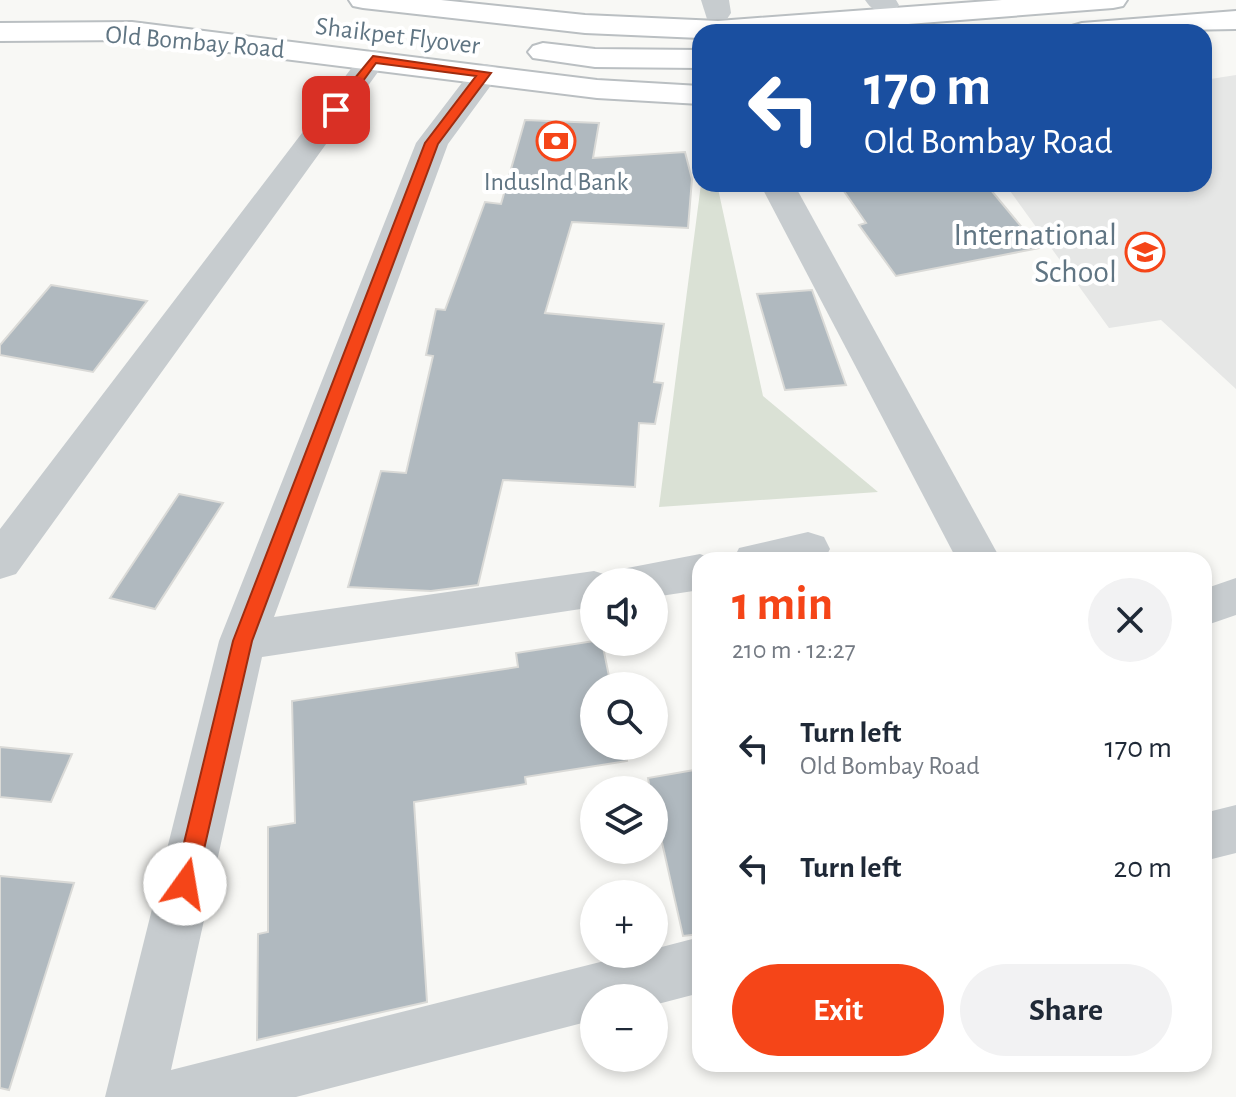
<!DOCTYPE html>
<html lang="en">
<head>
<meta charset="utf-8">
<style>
  body { margin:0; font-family:"Alegreya Sans",sans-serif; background:#f2f2f3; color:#1f2937; height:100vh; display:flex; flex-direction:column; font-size:30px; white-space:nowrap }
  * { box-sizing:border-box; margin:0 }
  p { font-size:26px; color:#747a83 }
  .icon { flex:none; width:44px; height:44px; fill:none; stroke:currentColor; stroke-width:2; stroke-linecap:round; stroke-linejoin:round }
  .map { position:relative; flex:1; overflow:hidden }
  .sheet { position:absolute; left:692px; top:552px; width:520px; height:520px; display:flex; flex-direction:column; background:#fff; border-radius:24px; box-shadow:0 4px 12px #0003 }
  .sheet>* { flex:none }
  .top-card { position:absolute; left:692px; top:24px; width:520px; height:168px; border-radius:24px; box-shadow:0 4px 12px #0003; background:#1a4fa0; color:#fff; overflow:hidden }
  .fabs { position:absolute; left:580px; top:568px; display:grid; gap:16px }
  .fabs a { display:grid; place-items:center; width:88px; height:88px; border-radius:50%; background:#fff; box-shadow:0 4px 12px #0003; font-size:40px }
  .pin { position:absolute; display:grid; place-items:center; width:68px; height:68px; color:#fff; margin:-34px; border-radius:16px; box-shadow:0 4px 12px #0006 }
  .me { position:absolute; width:88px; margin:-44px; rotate:13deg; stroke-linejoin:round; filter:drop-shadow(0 0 6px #0008) }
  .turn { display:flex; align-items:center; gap:28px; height:168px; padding:0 40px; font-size:36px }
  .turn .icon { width:104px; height:104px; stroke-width:2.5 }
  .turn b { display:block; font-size:56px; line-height:68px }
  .round { display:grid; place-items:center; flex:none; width:84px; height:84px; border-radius:42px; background:#f2f2f3 }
  .overview { display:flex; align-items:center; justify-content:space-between; height:136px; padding:0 40px }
  h1 { font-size:48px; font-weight:600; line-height:60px; color:#f54518 }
  .button { display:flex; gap:16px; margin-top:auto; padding:16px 40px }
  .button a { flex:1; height:92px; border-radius:48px; background:#f54518; color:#fff; font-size:32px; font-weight:600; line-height:92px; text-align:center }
  .button a+a { background:#f2f2f3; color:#1f2937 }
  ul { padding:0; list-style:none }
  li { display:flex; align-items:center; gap:24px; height:120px; padding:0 40px }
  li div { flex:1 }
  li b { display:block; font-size:30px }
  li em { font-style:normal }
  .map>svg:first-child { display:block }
  .built { fill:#e6e7e6 }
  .green { fill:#dae1d5 }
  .building { fill:#b0b9bf; stroke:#dadad7; stroke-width:2 }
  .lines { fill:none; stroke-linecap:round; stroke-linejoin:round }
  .major-casing { stroke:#babfc2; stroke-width:4 }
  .minor { fill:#c7cccf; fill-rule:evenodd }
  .major { fill:#fff; fill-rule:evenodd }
  .route { fill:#f54518; stroke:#9f2d10; stroke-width:2 }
  .labels { text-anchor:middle; stroke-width:8; stroke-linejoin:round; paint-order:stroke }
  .far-street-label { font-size:26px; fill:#607583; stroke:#fff }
  .far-poi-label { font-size:26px; fill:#607583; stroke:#fff }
  .poi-label { font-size:32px; fill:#607583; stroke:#fff; text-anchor:end }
</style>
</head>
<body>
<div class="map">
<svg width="1236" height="1097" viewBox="0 0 1236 1097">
  <rect width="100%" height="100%" fill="#f8f8f5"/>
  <!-- built -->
  <polygon class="built" points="1236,75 1236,389 1161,320 1109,328 1005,184 1204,184 1204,80"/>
  <!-- green -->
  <polygon class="green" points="701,184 717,184 763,396 878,492 659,507"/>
  <!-- building -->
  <g class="building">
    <polygon points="525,120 599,123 593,158 685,152 692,179 688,228 572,222 545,313 664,324 654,382 663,383 655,424 639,423 635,487 503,480 478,585 431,591 348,587 381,471 406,473 433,356 426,355 436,309 445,310 485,202 501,204"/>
    <polygon points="839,184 986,184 1039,248 896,276 859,225 866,223"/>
    <polygon points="51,285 147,301 93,372 0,355 0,345"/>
    <polygon points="812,290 846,385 785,390 757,294"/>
    <polygon points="179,494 223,503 155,609 110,598"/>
    <polygon points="594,641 602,642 611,686 594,686 594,746 624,746 627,761 525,777 526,784 414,802 427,1002 257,1040 258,934 268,932 268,827 295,823 292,701 518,667 516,653"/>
    <polygon points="0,747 72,754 51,802 0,797"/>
    <polygon points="700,769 700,934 683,936 654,807 654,790 650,790 648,778"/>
    <polygon points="0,876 74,883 9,1090 0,1088"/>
  </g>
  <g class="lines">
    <!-- major casing -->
    <g class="major-casing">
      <g id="major">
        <polygon points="349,0 441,0 585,15 718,21 1002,0 1127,0 1123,6 1113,8 805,32 700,32 700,38 585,33 363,8 353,6"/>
        <polygon points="1236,11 1236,29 1068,32 1072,26 1082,23"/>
        <polygon points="132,22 597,80 700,86 700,104 597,98 132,40 0,41 0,23"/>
        <polygon points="543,43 595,49 700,50 700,68 595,67 533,58 528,52 533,46"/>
      </g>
    </g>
    <!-- minor -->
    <g class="minor">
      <polygon points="701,0 729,0 731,13 727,19 707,19"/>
      <path d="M865 0H896L899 5 895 11C881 14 873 12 865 0Z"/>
      <polygon points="373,50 383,53 388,59 383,65 16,574 0,579 0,529 363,53"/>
      <polygon points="485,64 496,67 500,73 448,144 274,617 594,571 610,576 613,582 594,582 594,607 262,657 171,1070 632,954 654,954 654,949 700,937 700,993 654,1005 654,998 594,998 594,1020 296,1097 105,1097 219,641 416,143 474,67"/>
      <polygon points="760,184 794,184 1001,560 957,560"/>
      <polygon points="808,532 824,537 830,549 824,560 733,560 739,548"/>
      <polygon points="700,554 716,560 700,560 700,590 654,597 654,582 616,582 622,569"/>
      <polygon points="1236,578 1236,615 1204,626 1204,589"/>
      <polygon points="1236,805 1236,853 1204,861 1204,813"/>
    </g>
    <!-- major -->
    <use href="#major" class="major"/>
  </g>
  <!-- route -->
  <polygon class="route" points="373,56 491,73 438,144 252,641 196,884 193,892 185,895 177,892 174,884 233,641 425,143 476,76 376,63 340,113 331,113 331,107"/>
  <!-- icons -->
  <defs>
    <g id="bank-ring" transform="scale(2)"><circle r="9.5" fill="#fff" stroke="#f54518" stroke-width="1.5"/><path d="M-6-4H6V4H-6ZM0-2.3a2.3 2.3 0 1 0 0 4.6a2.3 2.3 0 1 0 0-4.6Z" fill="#f54518"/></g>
    <g id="school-ring" transform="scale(2)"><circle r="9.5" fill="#fff" stroke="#f54518" stroke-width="1.5"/><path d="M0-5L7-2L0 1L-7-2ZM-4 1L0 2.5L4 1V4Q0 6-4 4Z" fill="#f54518"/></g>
  </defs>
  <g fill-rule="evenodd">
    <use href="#bank-ring" x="556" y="141"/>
    <use href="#school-ring" x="1145" y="252"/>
  </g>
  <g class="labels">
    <!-- far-street labels -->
    <g class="far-street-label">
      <text transform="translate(398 35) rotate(7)" y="9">Shaikpet Flyover</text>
      <text transform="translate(195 41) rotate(5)" y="9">Old Bombay Road</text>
    </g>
    <!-- far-poi labels -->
    <g class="far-poi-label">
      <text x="556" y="190">IndusInd Bank</text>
    </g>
    <!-- poi labels -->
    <g class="poi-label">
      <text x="1117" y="245">International<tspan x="1117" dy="37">School</tspan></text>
    </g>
  </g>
</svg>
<div class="fabs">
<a><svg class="icon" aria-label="sound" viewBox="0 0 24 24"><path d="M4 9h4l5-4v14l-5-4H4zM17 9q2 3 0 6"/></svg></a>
<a><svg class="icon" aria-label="search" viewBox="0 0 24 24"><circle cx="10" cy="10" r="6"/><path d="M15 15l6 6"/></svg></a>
<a><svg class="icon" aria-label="layers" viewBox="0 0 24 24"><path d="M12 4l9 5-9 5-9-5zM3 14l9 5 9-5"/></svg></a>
<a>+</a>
<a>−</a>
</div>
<div class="pin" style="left:336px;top:110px;background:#d93025"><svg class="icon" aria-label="arrive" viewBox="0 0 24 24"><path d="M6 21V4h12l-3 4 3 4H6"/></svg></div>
<svg class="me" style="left:185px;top:884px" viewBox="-20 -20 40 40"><circle r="19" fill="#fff"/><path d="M0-13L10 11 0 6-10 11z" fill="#f54518"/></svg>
<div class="top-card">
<div class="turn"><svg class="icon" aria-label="left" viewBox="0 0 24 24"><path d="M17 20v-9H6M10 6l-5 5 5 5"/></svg><div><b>170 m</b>Old Bombay Road</div></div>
</div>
<section class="sheet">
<div class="overview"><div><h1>1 min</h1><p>210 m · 12:27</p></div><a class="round"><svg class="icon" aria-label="close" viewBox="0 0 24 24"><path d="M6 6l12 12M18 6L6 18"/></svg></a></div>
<ul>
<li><svg class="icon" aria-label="left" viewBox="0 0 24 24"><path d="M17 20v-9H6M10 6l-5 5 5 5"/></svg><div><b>Turn left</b><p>Old Bombay Road</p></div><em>170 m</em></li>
<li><svg class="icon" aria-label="left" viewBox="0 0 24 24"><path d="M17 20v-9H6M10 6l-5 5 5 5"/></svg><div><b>Turn left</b></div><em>20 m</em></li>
</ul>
<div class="button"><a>Exit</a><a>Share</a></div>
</section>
</div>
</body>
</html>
